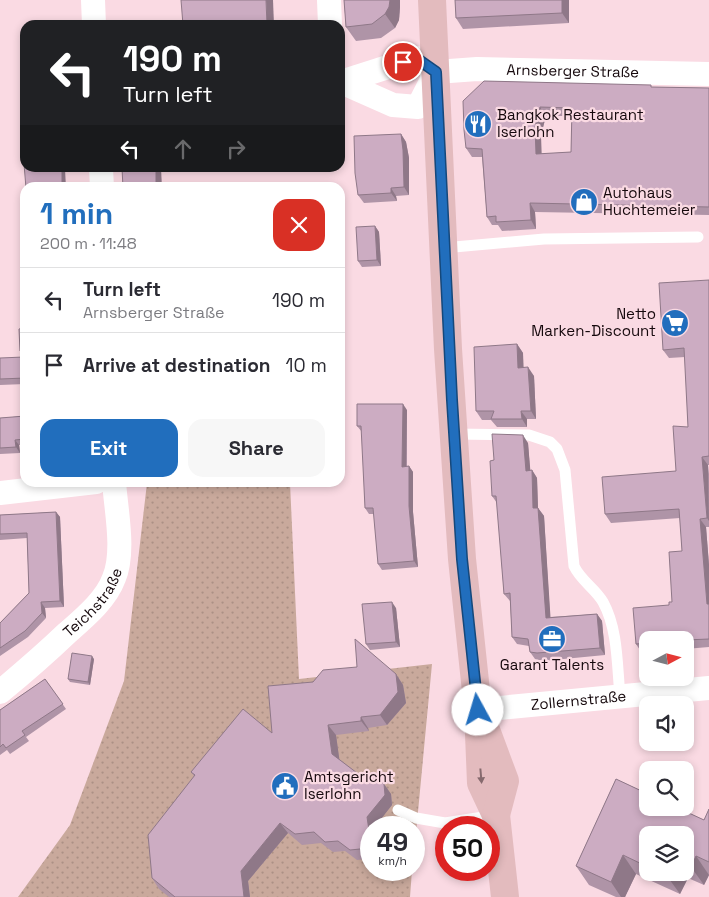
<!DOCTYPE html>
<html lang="en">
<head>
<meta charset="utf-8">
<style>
  body { margin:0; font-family:"Space Grotesk",sans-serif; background:#f7f7f7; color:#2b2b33; height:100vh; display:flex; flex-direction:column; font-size:19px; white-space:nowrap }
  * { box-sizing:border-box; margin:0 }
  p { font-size:16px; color:#7c7c81 }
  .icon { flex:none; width:28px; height:28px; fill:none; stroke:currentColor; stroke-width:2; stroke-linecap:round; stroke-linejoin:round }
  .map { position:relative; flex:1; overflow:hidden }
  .drawer { position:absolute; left:20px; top:182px; width:325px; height:305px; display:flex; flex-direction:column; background:#fff; border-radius:15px; box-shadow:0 2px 8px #0003 }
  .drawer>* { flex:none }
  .hud { position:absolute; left:20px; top:20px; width:325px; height:152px; border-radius:15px; box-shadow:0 2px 8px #0003; background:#202124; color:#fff; overflow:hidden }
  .needle { width:32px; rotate:83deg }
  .buttons { position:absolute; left:639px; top:631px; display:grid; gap:10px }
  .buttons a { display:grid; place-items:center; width:55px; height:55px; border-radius:10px; background:#fff; box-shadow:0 2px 8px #0003; font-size:25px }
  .speed { position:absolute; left:360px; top:816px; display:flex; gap:10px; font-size:25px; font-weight:700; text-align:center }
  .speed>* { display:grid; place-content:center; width:65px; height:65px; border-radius:50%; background:#fff; box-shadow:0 2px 8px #0003; line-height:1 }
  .speed small { font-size:12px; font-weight:400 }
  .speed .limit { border:8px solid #d22; background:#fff; color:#111 }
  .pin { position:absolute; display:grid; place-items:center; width:42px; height:42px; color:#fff; margin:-21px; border:2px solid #fff; border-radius:50%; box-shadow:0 1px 5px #0007 }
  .me { position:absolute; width:55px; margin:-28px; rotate:354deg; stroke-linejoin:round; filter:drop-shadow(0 0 4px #0008) }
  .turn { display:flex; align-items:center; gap:18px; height:105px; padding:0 20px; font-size:22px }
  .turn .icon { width:65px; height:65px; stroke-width:2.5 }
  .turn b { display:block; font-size:35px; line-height:42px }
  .lanes { display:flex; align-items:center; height:48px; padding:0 20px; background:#0003; justify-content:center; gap:25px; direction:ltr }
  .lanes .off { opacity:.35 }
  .round { display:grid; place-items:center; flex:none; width:52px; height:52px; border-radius:15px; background:#f7f7f7 }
  .head { display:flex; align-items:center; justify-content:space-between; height:85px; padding:0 20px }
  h1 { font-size:30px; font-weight:600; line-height:38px; color:#216ebd }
  .primary-button { display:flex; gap:10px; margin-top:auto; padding:10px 20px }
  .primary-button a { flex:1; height:58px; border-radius:15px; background:#216ebd; color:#fff; font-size:20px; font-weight:600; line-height:58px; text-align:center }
  .primary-button a+a { background:#f7f7f7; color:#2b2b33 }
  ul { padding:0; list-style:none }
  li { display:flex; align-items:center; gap:15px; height:65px; padding:0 20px; border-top:1px solid #e1e1e2 }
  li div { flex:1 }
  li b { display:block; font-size:19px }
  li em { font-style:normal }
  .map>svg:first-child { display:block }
  .green { fill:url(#green-dots) }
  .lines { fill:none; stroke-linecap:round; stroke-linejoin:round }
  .lane { stroke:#fff; stroke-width:11 }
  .street { stroke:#fff; stroke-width:24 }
  .secondary { stroke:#e3bbbe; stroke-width:28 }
  .wall { fill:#af94a7; fill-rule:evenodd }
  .shaded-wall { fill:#8f7888 }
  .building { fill:#ccacc2; stroke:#8f7888; fill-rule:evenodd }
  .oneway { fill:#866a6e }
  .route-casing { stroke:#15487b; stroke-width:12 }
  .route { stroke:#216ebd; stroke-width:9 }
  .labels { text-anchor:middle; stroke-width:4.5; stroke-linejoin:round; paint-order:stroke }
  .street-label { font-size:15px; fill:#15080c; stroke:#fadae3 }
  .poi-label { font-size:15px; fill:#15080c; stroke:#fadae3; text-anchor:start }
</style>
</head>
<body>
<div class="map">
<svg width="709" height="897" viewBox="0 0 709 897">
  <defs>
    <pattern id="green-dots" width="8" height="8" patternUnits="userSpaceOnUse" patternTransform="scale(1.25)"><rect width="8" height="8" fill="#c9a99c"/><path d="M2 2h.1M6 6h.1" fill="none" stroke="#ac9085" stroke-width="1.8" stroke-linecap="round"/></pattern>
  </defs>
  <rect width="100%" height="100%" fill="#fadae3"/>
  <!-- green -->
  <polygon class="green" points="147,483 290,483 299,679 432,664 414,854 414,828 371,828 371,870 412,870 410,897 18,897 70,825 124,681"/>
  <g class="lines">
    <!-- lane -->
    <g class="lane">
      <polyline points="443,248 544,239 698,237"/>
      <path d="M454 434 529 435 550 442 557 449 565 470 574 566C581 581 595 588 603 602 618 629 617 665 620 696"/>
      <polyline points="398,810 416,818 445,823 496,815"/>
    </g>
    <!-- street -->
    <g class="street">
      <polyline points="93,0 94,25"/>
      <polyline points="329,0 330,25"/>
      <path id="s1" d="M341 82 416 58 436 72 477 69 709 74"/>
      <polyline points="341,82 393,105 418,107 436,72"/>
      <polyline points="101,168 102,188"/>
      <polyline points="0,493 96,482"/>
      <path id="s2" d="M0 692C23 673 45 654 67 633 84 618 106 600 114 578 125 552 116 510 114 482"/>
      <path id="s3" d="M478 710 709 688"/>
    </g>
    <!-- secondary -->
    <g class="secondary">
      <polyline points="432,0 448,349 462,559 478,710 481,783 496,815 505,897"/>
      <polyline points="486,730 505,781 496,815"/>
    </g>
  </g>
  <!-- wall -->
  <g class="wall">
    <polygon points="344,0 400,0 400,7 399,20 395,28 381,38 356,41 346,27"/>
    <polygon points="455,0 569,0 569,23 463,29 456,18"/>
    <path d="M484 81 653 87 709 88V215L535 212 536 229 502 231 498 225H492L487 217 482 157H472L466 148ZM546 116H572L571 152 541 154V135Z"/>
    <polygon points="401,134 406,142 409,158 409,195 396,196 397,201 364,203 358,195"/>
    <polygon points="375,226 379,232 381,266 362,267 358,261"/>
    <polygon points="709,280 709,465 708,465 709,474 709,527 706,527 709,565 709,647 685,649 685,640 648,640 648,652 642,653 636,644 672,602 682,551 680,518 611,523 605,514 676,471 688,427 685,357 669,358 663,350"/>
    <polygon points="25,314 25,357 24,357 20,351"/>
    <polygon points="517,344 523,353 523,368 534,376 536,419 527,419 527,427 497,427 491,420 482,420 476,411"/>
    <polygon points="0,358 25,358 25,384 0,385"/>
    <polygon points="407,410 407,466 409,466 413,472 413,512 418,567 382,570 378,564 374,514 369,514 365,508 362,432 357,426"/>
    <polygon points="25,416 25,445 19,445 20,453 0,454 0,418"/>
    <polygon points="528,443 530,470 532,470 537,478 538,508 544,516 550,617 597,614 602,621 605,655 543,661 535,659 530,652 529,646 517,644 512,637 510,601 504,594 497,503 492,496 494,460"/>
    <polygon points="56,512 60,517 64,607 45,608 46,618 28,637 0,656 0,623 29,593 27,538 0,540 0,515"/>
    <polygon points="396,608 400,647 370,650 366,644"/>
    <polygon points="94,659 90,685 70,682 68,679"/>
    <polygon points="396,674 403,685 406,703 387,725 368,728 369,731 336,735 339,759 361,776 384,784 391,794 392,805 374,827 367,859 357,860 345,851 333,852 321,843 302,845 288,833 248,881 250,897 169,897 159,889 152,878 194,776 191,772"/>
    <polygon points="45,679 66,709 26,737 29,741 10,754 7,750 0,755 0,710"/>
    <path d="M616 779 648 794V808H678L704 820 709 809V875L704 885 688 878 680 894 636 874 625 897H616L589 885 576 866ZM648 835H685V872H648Z"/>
  </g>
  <!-- shaded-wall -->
  <g class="shaded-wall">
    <polygon points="266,0 273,0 274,25 267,25"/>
    <polygon points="390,0 400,0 400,7 399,20 395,28 385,14"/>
    <polygon points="562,0 569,0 569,23 562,13"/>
    <polygon points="540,107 546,116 541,135 542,163 536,154 535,127"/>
    <polygon points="401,134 406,142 409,158 409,195 404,187"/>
    <polygon points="62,168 65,168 65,169 66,188 62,182"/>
    <polygon points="156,168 161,168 162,188 156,188"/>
    <polygon points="391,188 396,196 397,201 391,193"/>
    <polygon points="530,203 535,212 536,229 531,220"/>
    <polygon points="375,226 379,232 381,266 377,260"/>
    <polygon points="517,344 523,353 524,376 518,368"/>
    <polygon points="528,367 534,376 536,419 531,411"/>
    <polygon points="403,404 407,410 406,472 402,467"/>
    <polygon points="521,411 527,419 527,427 522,419"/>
    <polygon points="523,435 528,443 531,478 526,471"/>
    <polygon points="15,440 19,445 20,453 16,447"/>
    <polygon points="702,457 708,465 709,521 707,518"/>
    <polygon points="409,466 413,472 413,512 418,567 414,561 409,506"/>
    <polygon points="532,470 537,478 538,508 544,516 551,625 546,618 533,508"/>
    <polygon points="56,512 60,517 64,607 60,601"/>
    <polygon points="700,519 706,527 709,565 709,608 707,604"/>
    <polygon points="41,602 45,608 46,618 42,613"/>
    <polygon points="392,602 396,608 400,647 396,642"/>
    <polygon points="597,614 602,621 605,655 600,648"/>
    <polygon points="92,656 94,659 90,685 88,682"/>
    <polygon points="396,674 403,685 406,703 387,725 380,715"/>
    <polygon points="361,717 368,728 369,731 361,721"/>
    <polygon points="328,725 336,735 340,764 332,754"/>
    <polygon points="384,784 391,794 392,805 374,828 371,828 371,854 367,859 360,849 367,817"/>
    <polygon points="280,823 288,833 248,881 250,897 244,897 241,871"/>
    <polygon points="623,855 636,874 625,897 621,897 611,882"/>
    <polygon points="696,856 709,875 704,885 691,867"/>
    <polygon points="669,872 684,872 688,878 680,894 667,876"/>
  </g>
  <!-- building -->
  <g class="building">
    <polygon points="181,0 266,0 267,25 183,25"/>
    <polygon points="344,0 390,0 389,7 385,14 372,24 346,27"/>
    <polygon points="455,0 562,0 562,13 456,18"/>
    <path d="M484 81 651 85V87L709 88V207L530 203 531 220 496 222V216L487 217 482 149 466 148 464 130 463 101ZM540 107 572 108 571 152 536 154 535 127Z"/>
    <polygon points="401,134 403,150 404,187 391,188 391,193 358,195 355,173 354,136"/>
    <polygon points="24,164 25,168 62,168 62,182 68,188 26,188"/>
    <polygon points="122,168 156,168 156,188 123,188"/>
    <polygon points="375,226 377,260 358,261 356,227"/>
    <polygon points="709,280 709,456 702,457 707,518 700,519 707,604 709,604 709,639 685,640 648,640 648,643 636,644 633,608 669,605 669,602 672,602 669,552 682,551 679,509 605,514 602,477 676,471 673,426 688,427 684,348 663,350 659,283"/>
    <polygon points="22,314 25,314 25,351 20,351 19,329 23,328"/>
    <polygon points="517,344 518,368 528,367 531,411 521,411 522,419 491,419 494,411 476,411 474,347"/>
    <polygon points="24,357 25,378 0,379 0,358"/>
    <polygon points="357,404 403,404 402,467 409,466 409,506 414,561 378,564 373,508 365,508 361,426 357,426"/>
    <polygon points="25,416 25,439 15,440 16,447 0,448 0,418"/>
    <polygon points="492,434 523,435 526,471 532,470 533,508 538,508 546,618 597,614 600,648 537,653 530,652 528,639 512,637 510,593 504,594 496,496 492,496 490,461 494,460"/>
    <polygon points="56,512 60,601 41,602 42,613 25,631 0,648 0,623 29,593 27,533 0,534 0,515"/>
    <polygon points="392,602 396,642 366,644 362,604"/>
    <polygon points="355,639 396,674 398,692 380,715 361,717 361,721 328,725 332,754 361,776 372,774 384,784 385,795 367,817 370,837 360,849 350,850 338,841 325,842 314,832 295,834 280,823 241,871 244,897 175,897 152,878 148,835 195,775 191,772 243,709 272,733 268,686 313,682 323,670 357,667"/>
    <polygon points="72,653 92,656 88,682 68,679"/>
    <polygon points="45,679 63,704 22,731 25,735 6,748 3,744 0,747 0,710"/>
    <polygon points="616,779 648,794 648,808 678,808 704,820 709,809 709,862 696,856 691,867 685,864 685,835 648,835 648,867 623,855 611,882 576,866"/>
    <polygon points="660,872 669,872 667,876"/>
  </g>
  <!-- one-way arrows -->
  <defs><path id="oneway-solid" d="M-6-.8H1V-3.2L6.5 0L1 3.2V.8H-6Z" transform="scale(1.25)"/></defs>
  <use class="oneway" href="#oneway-solid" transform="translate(481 776) rotate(85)"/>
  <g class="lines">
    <!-- route casing -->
    <g class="route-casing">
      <polyline id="route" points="403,62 416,58 436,72 452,400 462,559 478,710"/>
    </g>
    <!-- route -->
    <use href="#route" class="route"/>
  </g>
  <!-- icons -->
  <defs>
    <g id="restaurant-disc" transform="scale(1.4375)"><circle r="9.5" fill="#216ebd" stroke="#fadae3"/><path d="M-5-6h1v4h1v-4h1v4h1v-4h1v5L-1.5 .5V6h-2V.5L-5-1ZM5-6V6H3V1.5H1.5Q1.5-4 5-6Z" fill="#fff"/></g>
    <g id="shop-disc" transform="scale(1.4375)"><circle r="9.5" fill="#216ebd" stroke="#fadae3"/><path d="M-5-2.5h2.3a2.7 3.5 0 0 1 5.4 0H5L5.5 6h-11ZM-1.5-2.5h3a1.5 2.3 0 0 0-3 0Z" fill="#fff"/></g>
    <g id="supermarket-disc" transform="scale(1.4375)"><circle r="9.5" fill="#216ebd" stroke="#fadae3"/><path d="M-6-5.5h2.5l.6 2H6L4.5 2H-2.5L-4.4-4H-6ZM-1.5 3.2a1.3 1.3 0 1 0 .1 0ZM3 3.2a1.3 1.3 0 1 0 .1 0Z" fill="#fff"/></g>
    <g id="office-disc" transform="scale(1.4375)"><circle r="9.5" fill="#216ebd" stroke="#fadae3"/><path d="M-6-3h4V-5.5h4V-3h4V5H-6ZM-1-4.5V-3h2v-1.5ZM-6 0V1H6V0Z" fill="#fff"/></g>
    <g id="civic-disc" transform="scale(1.4375)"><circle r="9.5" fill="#216ebd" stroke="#fadae3"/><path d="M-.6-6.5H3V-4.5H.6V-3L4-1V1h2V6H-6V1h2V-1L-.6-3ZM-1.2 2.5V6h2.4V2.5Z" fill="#fff"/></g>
  </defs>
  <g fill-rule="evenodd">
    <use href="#restaurant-disc" x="478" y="124"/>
    <use href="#shop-disc" x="584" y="202"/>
    <use href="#supermarket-disc" x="675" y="323"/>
    <use href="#office-disc" x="552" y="639"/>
    <use href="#civic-disc" x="285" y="786"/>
  </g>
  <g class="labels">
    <!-- street labels -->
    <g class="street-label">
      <text dy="5" stroke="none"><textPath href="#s1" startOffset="240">Arnsberger Straße</textPath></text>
      <text dy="5" stroke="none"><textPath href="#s2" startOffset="130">Teichstraße</textPath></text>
      <text dy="5" stroke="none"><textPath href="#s3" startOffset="101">Zollernstraße</textPath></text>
    </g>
    <!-- poi labels -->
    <g class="poi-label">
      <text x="497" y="120">Bangkok Restaurant<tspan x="497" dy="17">Iserlohn</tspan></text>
      <text x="603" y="198">Autohaus<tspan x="603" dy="17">Huchtemeier</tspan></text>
      <text x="656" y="319" text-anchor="end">Netto<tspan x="656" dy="17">Marken-Discount</tspan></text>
      <text x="552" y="670" text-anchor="middle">Garant Talents</text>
      <text x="304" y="782">Amtsgericht<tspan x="304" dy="17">Iserlohn</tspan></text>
    </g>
  </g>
</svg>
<div class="buttons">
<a><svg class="needle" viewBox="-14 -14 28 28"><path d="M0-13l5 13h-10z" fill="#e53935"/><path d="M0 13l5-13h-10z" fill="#7c7c81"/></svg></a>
<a><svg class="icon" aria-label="sound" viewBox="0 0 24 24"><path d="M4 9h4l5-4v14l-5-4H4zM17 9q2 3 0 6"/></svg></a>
<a><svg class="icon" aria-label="search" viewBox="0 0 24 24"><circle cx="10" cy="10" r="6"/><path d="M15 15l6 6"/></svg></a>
<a><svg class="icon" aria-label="layers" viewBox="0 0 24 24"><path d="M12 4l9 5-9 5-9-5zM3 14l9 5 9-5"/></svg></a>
</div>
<div class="speed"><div>49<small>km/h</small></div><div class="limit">50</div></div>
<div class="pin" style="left:403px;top:62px;background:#d93025"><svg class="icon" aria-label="arrive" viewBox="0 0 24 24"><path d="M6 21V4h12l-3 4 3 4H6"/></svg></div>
<svg class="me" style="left:478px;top:710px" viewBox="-20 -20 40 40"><circle r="19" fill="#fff"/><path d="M0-13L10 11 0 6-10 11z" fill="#216ebd"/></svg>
<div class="hud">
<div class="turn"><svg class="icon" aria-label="left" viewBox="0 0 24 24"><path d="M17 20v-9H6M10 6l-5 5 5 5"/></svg><div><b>190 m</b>Turn left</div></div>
<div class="lanes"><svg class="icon" aria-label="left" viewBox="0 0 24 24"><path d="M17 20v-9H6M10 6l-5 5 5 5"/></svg><svg class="icon off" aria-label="ahead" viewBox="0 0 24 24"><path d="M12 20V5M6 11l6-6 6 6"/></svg><svg class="icon off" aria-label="right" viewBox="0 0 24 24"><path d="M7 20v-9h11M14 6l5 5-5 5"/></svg></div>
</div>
<section class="drawer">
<div class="head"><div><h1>1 min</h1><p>200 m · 11:48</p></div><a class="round" style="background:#d93025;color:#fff"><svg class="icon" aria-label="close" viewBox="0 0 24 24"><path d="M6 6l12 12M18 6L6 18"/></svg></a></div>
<ul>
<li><svg class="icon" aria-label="left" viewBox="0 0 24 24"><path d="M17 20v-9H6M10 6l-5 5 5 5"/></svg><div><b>Turn left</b><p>Arnsberger Straße</p></div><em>190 m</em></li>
<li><svg class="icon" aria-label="arrive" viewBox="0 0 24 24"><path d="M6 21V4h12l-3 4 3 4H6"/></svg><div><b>Arrive at destination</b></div><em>10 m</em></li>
</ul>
<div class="primary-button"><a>Exit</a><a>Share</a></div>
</section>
</div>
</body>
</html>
